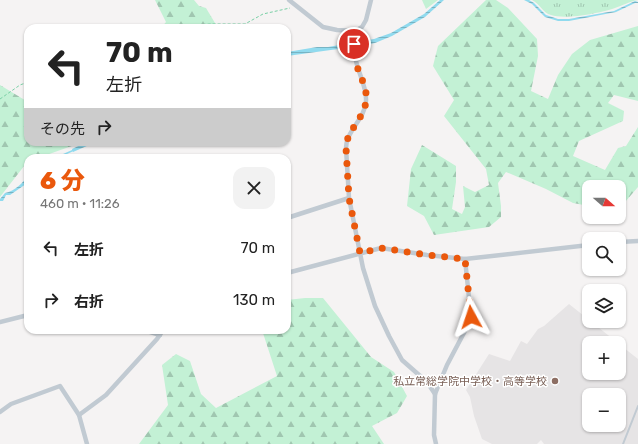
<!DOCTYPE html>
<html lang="ja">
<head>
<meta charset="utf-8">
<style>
  body { margin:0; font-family:Rubik,"Noto Sans JP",sans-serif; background:#f2f2f2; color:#222; height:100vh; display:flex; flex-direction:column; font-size:15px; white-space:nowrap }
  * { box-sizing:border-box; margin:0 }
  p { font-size:13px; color:#767676 }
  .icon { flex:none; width:22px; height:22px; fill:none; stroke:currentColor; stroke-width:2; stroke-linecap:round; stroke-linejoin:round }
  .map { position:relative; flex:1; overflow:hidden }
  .panel { position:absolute; left:24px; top:154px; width:267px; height:180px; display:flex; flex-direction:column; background:#fff; border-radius:12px; box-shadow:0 1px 3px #0004 }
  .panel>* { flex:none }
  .guide { position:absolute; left:24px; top:24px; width:267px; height:122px; border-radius:12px; box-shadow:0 1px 3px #0004; background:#fff; color:#222; overflow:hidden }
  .needle { width:26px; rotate:110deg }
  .controls { position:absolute; left:582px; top:180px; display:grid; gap:8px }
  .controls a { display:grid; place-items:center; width:44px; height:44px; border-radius:8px; background:#fff; box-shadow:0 1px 3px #0004; font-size:20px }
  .pin { position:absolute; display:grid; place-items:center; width:34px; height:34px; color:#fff; margin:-17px; border:2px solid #fff; border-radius:50%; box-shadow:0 1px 4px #0007 }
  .me { position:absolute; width:44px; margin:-22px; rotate:355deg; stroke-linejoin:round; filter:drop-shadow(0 0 3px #0008) }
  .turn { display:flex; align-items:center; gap:14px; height:84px; padding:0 16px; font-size:18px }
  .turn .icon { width:52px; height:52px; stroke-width:2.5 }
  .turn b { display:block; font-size:28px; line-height:34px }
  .then { display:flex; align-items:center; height:38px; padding:0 16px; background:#0003; gap:8px; font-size:15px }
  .round { display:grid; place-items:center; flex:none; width:42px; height:42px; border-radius:12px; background:#f2f2f2 }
  .head { display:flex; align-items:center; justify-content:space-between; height:68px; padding:0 16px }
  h1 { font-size:24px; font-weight:800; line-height:30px; color:#ea580c }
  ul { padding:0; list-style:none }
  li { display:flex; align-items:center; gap:12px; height:52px; padding:0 16px }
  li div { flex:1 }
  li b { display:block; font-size:15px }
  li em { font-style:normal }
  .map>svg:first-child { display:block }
  .education { fill:#e6e4e5; fill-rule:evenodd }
  .grass { fill:url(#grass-tufts) }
  .forest { fill:url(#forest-firs) }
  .water { fill:url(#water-rules) }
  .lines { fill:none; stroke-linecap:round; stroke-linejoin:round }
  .stream { stroke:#90daee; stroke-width:1.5 }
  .path { stroke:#7ad0a6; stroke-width:1; stroke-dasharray:3 2; stroke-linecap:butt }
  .lane { stroke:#c1cad2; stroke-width:2 }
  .street { stroke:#c1cad2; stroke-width:4.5 }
  .route { stroke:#ea580c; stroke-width:7; stroke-dasharray:0 12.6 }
  .education-dot { fill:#8d6e63; stroke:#fff; stroke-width:1.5 }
  .labels { text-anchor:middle; stroke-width:3; stroke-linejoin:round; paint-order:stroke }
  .education-label { font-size:11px; fill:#785e54; stroke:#fff; text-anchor:end }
</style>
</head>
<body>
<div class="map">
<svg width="638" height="444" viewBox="0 0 638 444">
  <defs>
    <pattern id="grass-tufts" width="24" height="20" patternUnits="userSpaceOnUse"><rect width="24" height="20" fill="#c3f1d5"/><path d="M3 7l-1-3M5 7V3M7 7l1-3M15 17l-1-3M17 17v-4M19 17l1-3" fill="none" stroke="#a0c6b0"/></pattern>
    <pattern id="forest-firs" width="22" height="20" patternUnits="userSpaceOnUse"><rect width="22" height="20" fill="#c3f1d5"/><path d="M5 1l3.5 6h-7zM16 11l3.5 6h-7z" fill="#a0c6b0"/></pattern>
    <pattern id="water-rules" width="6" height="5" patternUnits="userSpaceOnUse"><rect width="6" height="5" fill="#90daee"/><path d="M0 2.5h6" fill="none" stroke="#78b4c4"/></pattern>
  </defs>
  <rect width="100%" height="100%" fill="#f5f3f3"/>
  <!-- education -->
  <path class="education" d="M569 304 618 343H589V373H619V344L638 359V444H544L541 440 537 444H492L482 439 474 416 470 397 466 390 489 354 510 361 521 341 527 344 538 329 544 326ZM589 395H619V425H589Z"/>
  <!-- grass -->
  <g class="grass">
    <polygon points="422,0 438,0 426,9"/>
    <path d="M532 0H638C630 1 622 6 615 8 601 13 565 20 551 15 543 13 540 4 532 0Z"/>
  </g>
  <!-- forest -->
  <g class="forest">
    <polygon points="155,0 194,0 199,6 206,8 218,28 161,28 166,22"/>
    <polygon points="486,0 496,0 508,8 537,39 538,56 531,91 548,99 558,75 572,54 590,40 638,26 638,101 614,95 608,103 624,111 623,121 579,141 573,156 605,170 618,148 626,146 638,127 638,187 619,209 619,187 589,187 589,206 573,203 546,189 506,172 498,183 501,206 501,217 489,227 434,235 424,216 407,206 411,169 422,145 456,166 456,182 452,209 462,214 465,207 463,186 475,192 489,185 486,169 444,116 454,100 433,66 438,46"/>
    <polygon points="0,85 28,102 28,142 83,142 38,158 28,158 28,161 0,197"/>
    <polygon points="305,298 323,298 371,357 394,372 407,396 397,413 372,426 384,444 139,444 168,405 162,365 176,354 190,361 201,394 216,408 277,376 262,330 287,330 287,300"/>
  </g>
  <!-- water -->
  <g class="water">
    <polygon points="440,0 444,0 425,17 392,36 375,43 360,46 287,56 287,52 317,47 328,47 374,39 391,33 424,14"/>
    <polygon points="524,0 529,0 534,3 546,15 558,19 569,19 614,11 635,1 638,2 638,3 635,3 616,12 569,21 558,21 545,17 532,4"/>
    <polygon points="87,142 96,142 73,152 72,149"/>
    <path d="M28 175V181L26 184 10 195H6L3 201H0V199L5 193C15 191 23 183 28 175Z"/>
  </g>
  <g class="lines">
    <!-- stream -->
    <polyline class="stream" points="56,158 74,150"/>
    <!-- path -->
    <g class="path">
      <polyline points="183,28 195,25 211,24 245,24 263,14 290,8"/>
      <polyline points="0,99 20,85 28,82"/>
    </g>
    <!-- lane -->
    <polyline class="lane" points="623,444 638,406"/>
    <!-- street -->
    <g class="street">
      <polyline points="289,0 323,27 337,30 355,31 362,27 366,20 371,0"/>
      <path d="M355 31C354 43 354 54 357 65 360 76 367 89 366 101 365 119 346 131 346 148L349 198 363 268 375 306 389 336 402 360 427 382 435 394"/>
      <polyline points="287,218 349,198"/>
      <polyline points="619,242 638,241"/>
      <polyline points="287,273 381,248 427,255 465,259 589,245"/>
      <polyline points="0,322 28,315"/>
      <polyline points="144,330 160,335"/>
      <polyline points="0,412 11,404 60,386 79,415 87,444"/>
      <polyline points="79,415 106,395 157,339 163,330"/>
      <polyline points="436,444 434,435 435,394 447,365 466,329 471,317 465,259"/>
    </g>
  </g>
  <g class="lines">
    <!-- route -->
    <path class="route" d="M354 44C355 51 355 59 357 66 360 76 368 90 366 101 364 119 346 131 346 148L349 198 360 253 381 248 427 255 465 259 471 317"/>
  </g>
  <!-- markers -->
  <circle class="education-dot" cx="555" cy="381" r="4"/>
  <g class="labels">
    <!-- education labels -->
    <g class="education-label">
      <text x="547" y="385">私立常総学院中学校・高等学校</text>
    </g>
  </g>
</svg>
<div class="controls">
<a><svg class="needle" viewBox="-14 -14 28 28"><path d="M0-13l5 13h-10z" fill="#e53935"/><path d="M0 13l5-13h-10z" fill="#767676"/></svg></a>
<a><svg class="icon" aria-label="search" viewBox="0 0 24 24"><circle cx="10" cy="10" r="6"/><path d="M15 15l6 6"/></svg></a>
<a><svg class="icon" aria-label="layers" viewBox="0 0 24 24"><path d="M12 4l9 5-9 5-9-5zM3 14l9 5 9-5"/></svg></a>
<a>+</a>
<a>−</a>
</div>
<div class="pin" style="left:354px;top:44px;background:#d93025"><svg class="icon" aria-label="arrive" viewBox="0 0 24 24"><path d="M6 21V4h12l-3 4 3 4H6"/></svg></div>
<svg class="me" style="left:471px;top:317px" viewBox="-20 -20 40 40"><path d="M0-17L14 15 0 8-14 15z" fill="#ea580c" stroke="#fff" stroke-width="4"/></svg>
<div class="guide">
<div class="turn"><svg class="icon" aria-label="left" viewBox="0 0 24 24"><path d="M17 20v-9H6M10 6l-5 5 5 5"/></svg><div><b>70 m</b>左折</div></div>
<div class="then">その先<svg class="icon" aria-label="right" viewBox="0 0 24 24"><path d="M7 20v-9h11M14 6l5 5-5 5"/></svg></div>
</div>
<section class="panel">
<div class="head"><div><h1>6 分</h1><p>460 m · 11:26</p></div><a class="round"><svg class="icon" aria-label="close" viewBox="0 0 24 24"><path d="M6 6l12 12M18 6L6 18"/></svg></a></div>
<ul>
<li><svg class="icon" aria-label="left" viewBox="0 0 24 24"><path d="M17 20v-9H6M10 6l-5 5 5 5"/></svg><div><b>左折</b></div><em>70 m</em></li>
<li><svg class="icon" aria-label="right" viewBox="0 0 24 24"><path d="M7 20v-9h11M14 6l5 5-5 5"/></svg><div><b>右折</b></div><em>130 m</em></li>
</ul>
</section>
</div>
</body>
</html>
